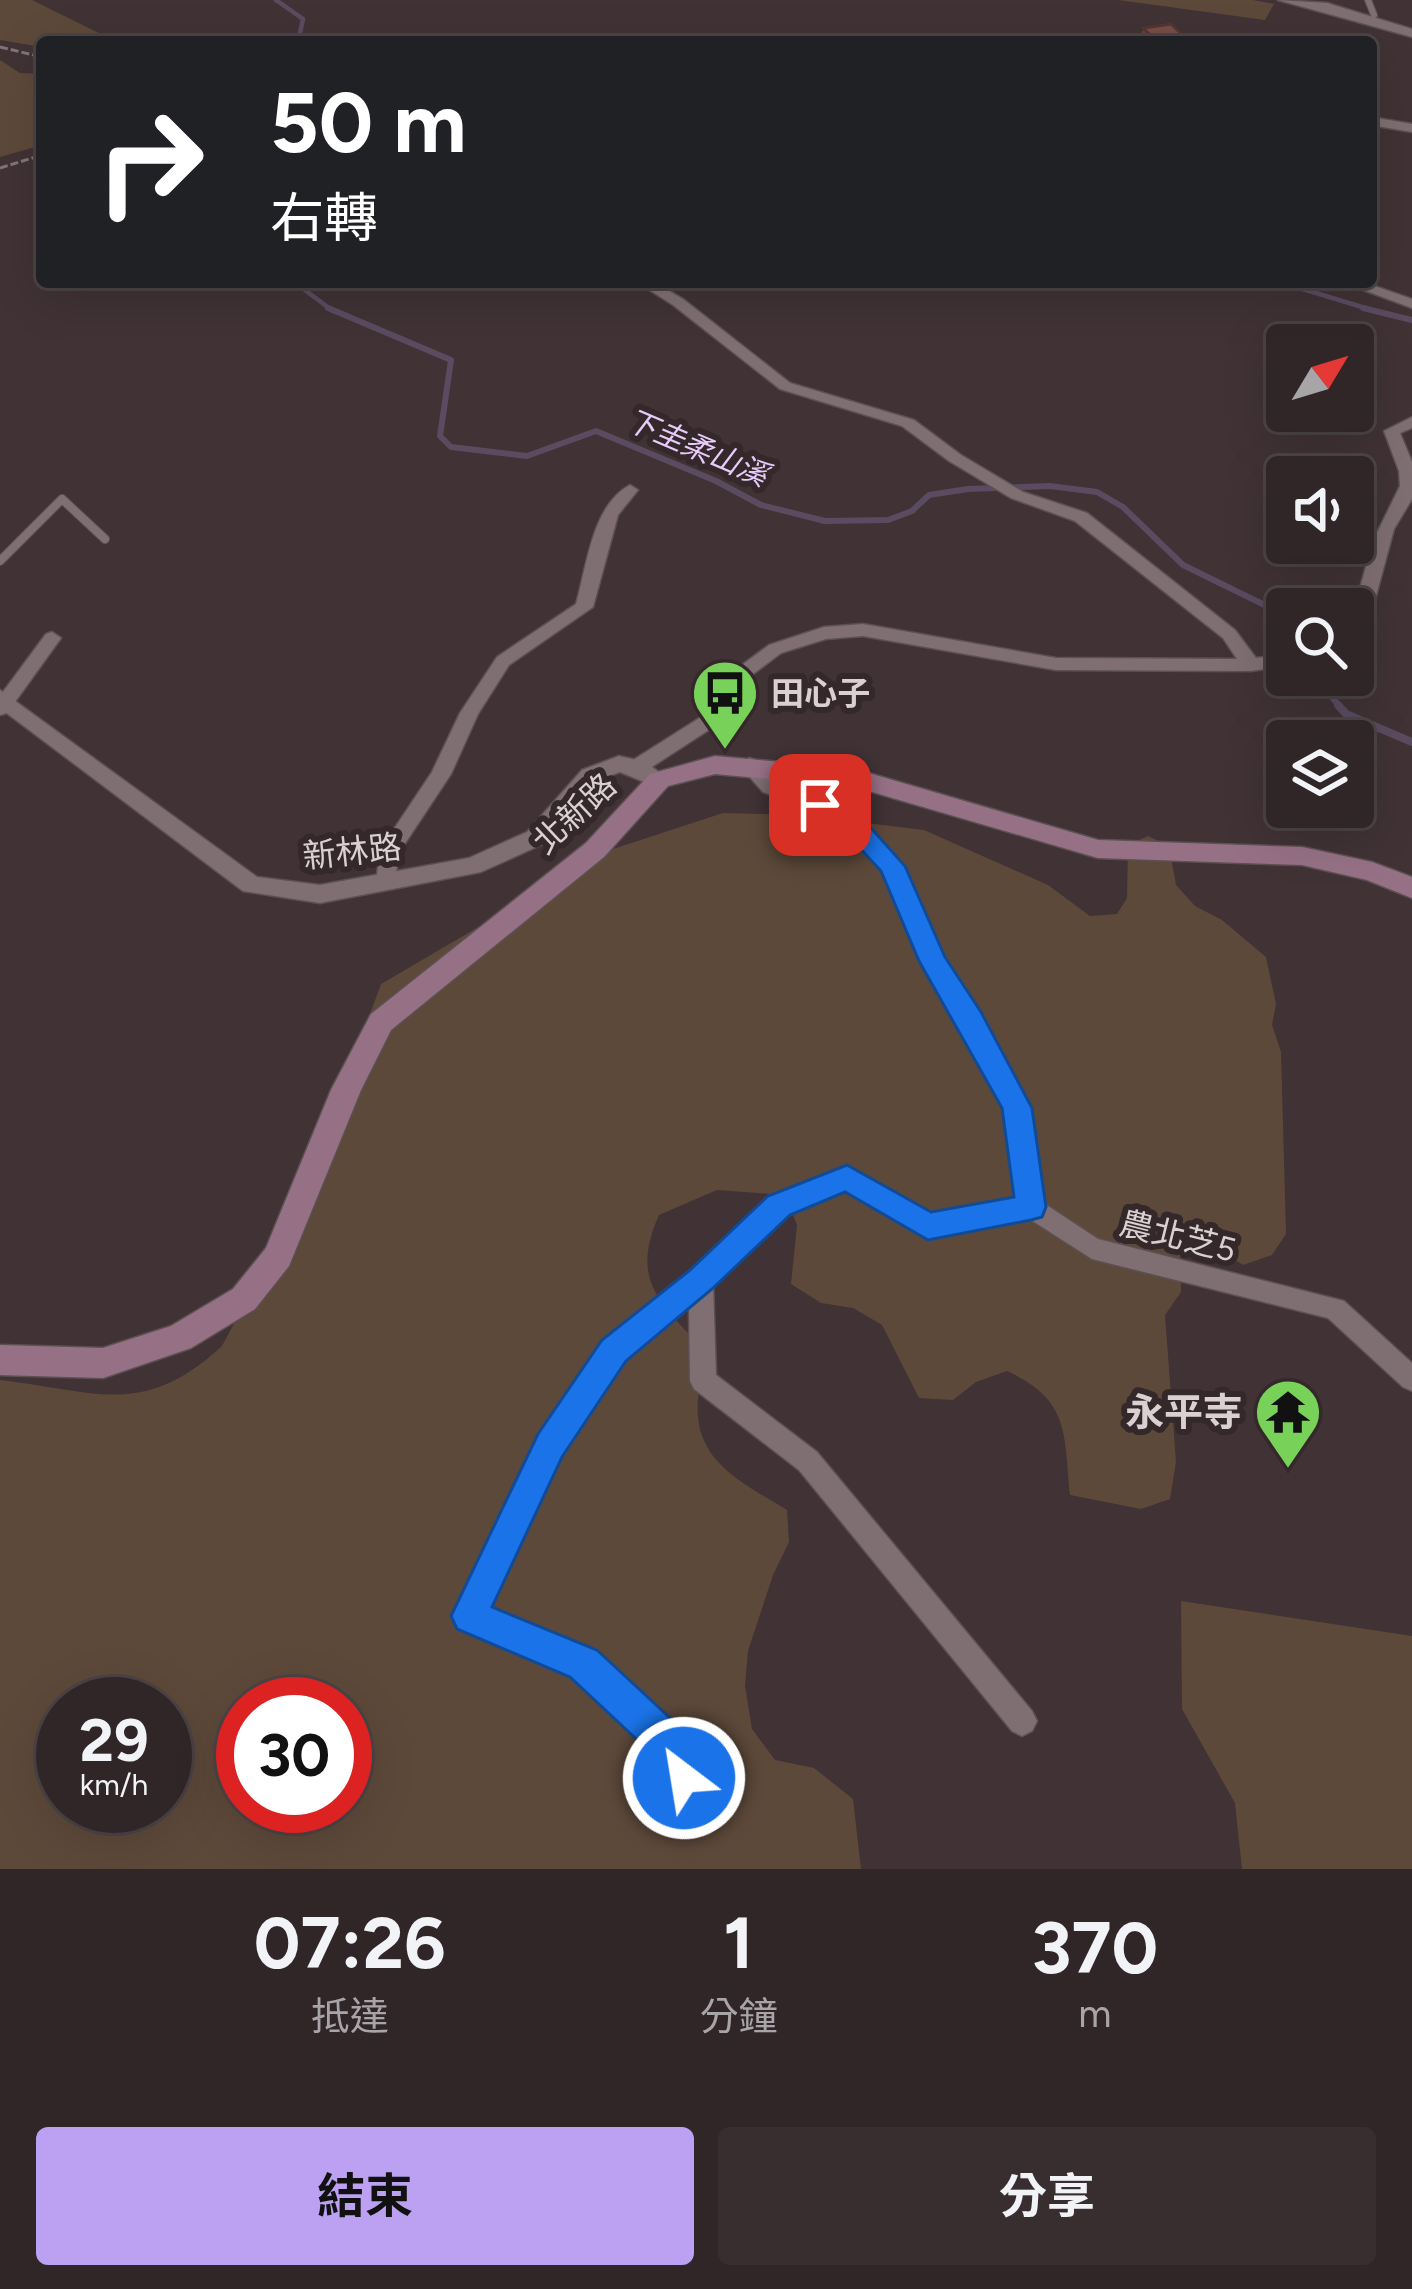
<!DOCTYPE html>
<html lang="zh-TW">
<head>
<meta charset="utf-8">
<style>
  body { margin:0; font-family:Figtree,"Noto Sans TC",sans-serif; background:#382e30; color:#f1f3f6; height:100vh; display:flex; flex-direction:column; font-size:45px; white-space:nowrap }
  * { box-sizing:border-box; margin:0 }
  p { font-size:39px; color:#a8a5a8 }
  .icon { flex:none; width:66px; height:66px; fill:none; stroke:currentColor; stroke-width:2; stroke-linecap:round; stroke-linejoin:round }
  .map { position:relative; height:1869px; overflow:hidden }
  .panel { display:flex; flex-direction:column; background:#302628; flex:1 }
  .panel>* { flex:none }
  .hud { position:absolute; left:36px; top:36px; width:1341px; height:252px; border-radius:12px; box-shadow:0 12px 48px #0002,0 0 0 3px #4b4345; background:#202124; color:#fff; overflow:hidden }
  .needle { width:78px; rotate:52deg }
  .tools { position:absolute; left:1266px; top:324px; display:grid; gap:24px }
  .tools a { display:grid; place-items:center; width:108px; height:108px; border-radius:12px; background:#302628; box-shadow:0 12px 48px #0002,0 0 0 3px #4b4345; font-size:60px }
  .speed { position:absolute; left:36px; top:1677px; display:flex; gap:24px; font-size:60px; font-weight:700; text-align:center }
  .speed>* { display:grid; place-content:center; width:156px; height:156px; border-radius:50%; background:#302628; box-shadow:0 12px 48px #0002,0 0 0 3px #4b4345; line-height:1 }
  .speed small { font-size:30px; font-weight:400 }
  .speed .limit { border:18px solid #d22; background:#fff; color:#111 }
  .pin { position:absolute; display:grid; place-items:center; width:102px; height:102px; color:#fff; margin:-51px; border-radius:24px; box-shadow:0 6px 18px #0006 }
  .me { position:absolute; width:132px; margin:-66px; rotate:329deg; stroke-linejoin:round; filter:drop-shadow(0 0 9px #0008) }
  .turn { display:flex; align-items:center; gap:42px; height:252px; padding:0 36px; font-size:54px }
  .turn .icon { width:156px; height:156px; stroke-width:2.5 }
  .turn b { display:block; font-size:84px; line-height:102px }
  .eta { display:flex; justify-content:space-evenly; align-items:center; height:204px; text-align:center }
  .eta b { font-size:72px; font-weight:700; line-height:84px }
  .cta { display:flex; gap:24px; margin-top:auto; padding:24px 36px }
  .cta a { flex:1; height:138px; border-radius:12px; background:#bca0f2; color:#111; font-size:48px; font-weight:700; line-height:138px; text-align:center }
  .cta a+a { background:#382e30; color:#f1f3f6 }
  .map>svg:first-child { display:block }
  .green { fill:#5d493a; fill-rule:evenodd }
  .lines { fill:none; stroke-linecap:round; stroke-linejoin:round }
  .stream-far2 { stroke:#5b4b61; stroke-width:4.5 }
  .stream-far1 { stroke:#5b4b61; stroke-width:6 }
  .stream { stroke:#5b4b61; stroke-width:8 }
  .service-far1-casing { stroke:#5c5053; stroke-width:8 }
  .service-casing { stroke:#5c5053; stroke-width:10 }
  .minor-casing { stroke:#5c5053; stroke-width:3 }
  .tertiary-casing { stroke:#5c5053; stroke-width:3 }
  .secondary-casing { stroke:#5c5053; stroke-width:3 }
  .path { stroke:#817577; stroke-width:3; stroke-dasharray:8 3; stroke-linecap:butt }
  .service-far1 { stroke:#7f6f72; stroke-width:6 }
  .service { stroke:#7f6f72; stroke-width:8 }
  .minor { fill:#7f6f72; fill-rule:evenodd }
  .tertiary { fill:#7f6f72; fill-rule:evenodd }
  .secondary { fill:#967186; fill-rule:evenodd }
  .wall { fill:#66423c }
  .building { fill:#774d46; stroke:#533631; stroke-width:3 }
  .route { fill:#1a73e8; stroke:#114b97; stroke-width:3 }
  .labels { text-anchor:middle; stroke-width:12; stroke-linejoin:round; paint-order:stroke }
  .far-water-label { font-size:30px; font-style:italic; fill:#e7cbfb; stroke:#35282b }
  .poi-label { font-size:33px; font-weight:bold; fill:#dad0d2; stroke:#35282b; text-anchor:start }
  .street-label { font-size:33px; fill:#dad0d2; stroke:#35282b }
  .near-poi-label { font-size:39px; font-weight:bold; fill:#dad0d2; stroke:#35282b; text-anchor:end }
</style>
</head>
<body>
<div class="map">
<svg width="1412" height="1869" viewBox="0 0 1412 1869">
  <rect width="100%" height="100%" fill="#403235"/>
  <!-- green -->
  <g class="green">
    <polygon points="0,0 32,0 117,42 42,42 42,47 0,40"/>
    <polygon points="1118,0 1253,0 1274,4 1265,20"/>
    <polygon points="0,60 20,73 42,74 42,145 0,157"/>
    <path d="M723 813 800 815 924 830 1048 885 1090 916 1117 914 1127 898 1128 845 1148 836 1169 846 1176 885 1195 906 1222 920 1266 957 1276 1004 1272 1025 1281 1052 1286 1234 1272 1255 1243 1265 1212 1245 1180 1236 1181 1292 1165 1315 1176 1462 1170 1499 1141 1509 1070 1495C1064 1433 1070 1400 1007 1371L976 1382 953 1400 919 1398 882 1325 853 1308 821 1303 791 1284 797 1225 785 1195 717 1190 659 1215C629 1283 662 1302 703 1350 703 1372 696 1396 698 1417 702 1466 750 1487 787 1510L789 1542 773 1575 748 1651 745 1686 752 1729 775 1760 814 1768 853 1799 861 1869H0V1380C96 1391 143 1419 222 1346L359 1090 366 1025 381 984 610 850ZM63 1704H165V1806H63ZM243 1704H345V1806H243Z"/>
    <polygon points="1181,1601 1412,1636 1412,1869 1242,1869 1235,1803 1182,1709"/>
  </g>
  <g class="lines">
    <!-- stream-far2 -->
    <g class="stream-far2">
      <polyline points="276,0 303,19 298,42"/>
      <polyline points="294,282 333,311"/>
      <polyline points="1280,282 1375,311"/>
    </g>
    <!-- stream-far1 -->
    <g class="stream-far1">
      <polyline points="328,308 451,360 440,436 451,447 527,456 596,431 716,481 761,505 825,521 888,520 912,511 929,495 968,489 1050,486 1097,492 1123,507 1183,565 1287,616"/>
      <polyline points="1363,308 1412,320"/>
      <polyline points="1314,675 1341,708"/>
    </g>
    <!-- stream -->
    <polyline class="stream" points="1338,705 1346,714 1412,742"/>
    <!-- service-far1 casing -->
    <g class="service-far1-casing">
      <polyline id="service-far1" points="1368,0 1374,15"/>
    </g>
    <!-- service casing -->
    <g class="service-casing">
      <polyline id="service" points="0,561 62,499 105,539"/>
    </g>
    <!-- minor casing -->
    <g class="minor-casing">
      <g id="minor">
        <polygon points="1371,117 1412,124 1412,132 1371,125"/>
        <polygon points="637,282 654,282 683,299 790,383 914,420 961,455 1023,492 1087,513 1235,630 1256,658 1287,654 1287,666 1251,671 1056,670 863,636 826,639 781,653 741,683 724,720 644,772 630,772 627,767 630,762 709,712 727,676 769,645 824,627 863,624 1056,658 1237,659 1223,638 1075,521 1011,498 949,461 902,426 780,389 673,305"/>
        <polygon points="1342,282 1363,282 1412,299 1412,308"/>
        <polygon points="1412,417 1412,428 1400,433 1412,462 1412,499 1394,529 1373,607 1359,633 1353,635 1353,613 1373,541 1400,486 1399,471 1384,431"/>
        <path d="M630 485 638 490 618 515 593 607 509 665 478 714 451 774 400 851 393 889H379L376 884 380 850 432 772 460 713 497 657 576 604C587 566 592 505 630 485Z"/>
        <polygon points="52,632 61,638 7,713 0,715 0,696 46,634"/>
        <polygon points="749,758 756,760 777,782 827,800 860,820 899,861 943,960 1028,1108 1042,1202 1098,1239 1344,1301 1412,1363 1412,1391 1403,1387 1328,1318 1092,1259 1028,1218 928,1236 846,1189 788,1213 713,1284 716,1375 817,1452 1032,1711 1037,1721 1032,1731 1022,1736 1012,1731 799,1470 694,1389 690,1381 689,1305 623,1359 558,1455 487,1609 593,1654 693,1747 699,1778 695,1789 684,1793 673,1789 669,1764 573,1674 459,1626 455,1616 540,1437 605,1343 692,1272 772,1199 847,1168 931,1215 1018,1199 1006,1109 922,961 883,870 846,830 813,810 763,792 739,765"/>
      </g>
    </g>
    <!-- tertiary casing -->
    <g class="tertiary-casing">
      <g id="tertiary">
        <polygon points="1278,0 1327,3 1412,29 1412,37"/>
        <polygon points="0,690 257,877 320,885 469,858 527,832 582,770 619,756 645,762 670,780 659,788 620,772 598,780 543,844 481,872 320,903 243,891 0,708"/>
      </g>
    </g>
    <!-- secondary casing -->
    <g class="secondary-casing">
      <polygon id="secondary" points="715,756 855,769 1098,840 1302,847 1372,862 1412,877 1412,898 1367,880 1302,865 1098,858 855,787 715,774 668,786 604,857 391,1030 361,1090 289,1266 255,1309 191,1348 103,1378 0,1375 0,1345 103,1348 171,1326 233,1289 266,1248 331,1090 371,1014 586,843 650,774"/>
    </g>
    <!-- path -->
    <g class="path">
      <polyline points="0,47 42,57"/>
      <polyline points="0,168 42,155"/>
    </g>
    <!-- service-far1 -->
    <use href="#service-far1" class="service-far1"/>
    <!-- service -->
    <use href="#service" class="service"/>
    <!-- minor -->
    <use href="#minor" class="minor"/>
    <!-- tertiary -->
    <use href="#tertiary" class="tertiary"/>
    <!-- secondary -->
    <use href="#secondary" class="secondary"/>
  </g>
  <!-- wall -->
  <polygon class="wall" points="1143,28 1190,42 1144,42 1141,39"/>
  <!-- building -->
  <polygon class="building" points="1171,24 1190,42 1158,42 1143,28"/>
  <!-- route -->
  <polygon class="route" points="820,796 862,818 905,866 945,957 981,1012 1032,1108 1046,1207 1042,1217 1031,1220 928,1240 845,1192 790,1215 712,1289 626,1361 562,1457 492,1607 597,1650 697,1743 703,1778 698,1791 684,1797 670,1791 664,1765 570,1677 457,1629 451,1616 538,1434 602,1340 690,1270 768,1196 847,1165 931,1212 1014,1197 1002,1108 919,961 881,871 844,831 807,805"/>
  <!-- icons -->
  <defs>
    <g id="bus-pin" transform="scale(3.45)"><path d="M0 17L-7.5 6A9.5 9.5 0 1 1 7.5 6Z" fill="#78d259" stroke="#35282b"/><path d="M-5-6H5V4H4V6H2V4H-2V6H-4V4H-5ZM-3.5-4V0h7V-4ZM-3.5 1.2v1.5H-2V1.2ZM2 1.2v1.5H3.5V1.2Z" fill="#111"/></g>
    <g id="temple-pin" transform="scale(3.45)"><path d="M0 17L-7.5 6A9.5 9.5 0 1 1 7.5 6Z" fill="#78d259" stroke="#35282b"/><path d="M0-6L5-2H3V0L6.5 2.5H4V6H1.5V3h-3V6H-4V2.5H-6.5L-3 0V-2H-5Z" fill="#111"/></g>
  </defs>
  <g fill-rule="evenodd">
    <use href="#bus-pin" x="725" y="693"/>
    <use href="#temple-pin" x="1288" y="1412"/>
  </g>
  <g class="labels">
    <!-- far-water labels -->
    <g class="far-water-label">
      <text transform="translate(697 448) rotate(23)" y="10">下圭柔山溪</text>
    </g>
    <!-- poi labels -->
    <g class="poi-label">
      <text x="771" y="705">田心子</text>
    </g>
    <!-- street labels -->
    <g class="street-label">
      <text transform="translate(574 813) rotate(-43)" y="12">北新路</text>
      <text transform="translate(352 851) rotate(-6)" y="12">新林路</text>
      <text transform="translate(1178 1236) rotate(14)" y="12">農北芝5</text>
    </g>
    <!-- near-poi labels -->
    <g class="near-poi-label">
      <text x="1242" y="1426">永平寺</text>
    </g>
  </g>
</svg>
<div class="tools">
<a><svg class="needle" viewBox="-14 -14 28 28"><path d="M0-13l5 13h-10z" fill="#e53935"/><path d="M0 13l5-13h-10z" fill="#a8a5a8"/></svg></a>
<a><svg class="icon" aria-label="sound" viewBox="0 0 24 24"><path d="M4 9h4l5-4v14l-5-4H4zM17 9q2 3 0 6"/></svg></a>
<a><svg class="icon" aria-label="search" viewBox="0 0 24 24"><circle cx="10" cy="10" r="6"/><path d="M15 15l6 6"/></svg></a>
<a><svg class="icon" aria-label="layers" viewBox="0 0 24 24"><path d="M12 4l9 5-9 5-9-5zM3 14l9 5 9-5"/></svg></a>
</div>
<div class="speed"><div>29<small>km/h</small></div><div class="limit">30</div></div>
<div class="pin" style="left:820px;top:805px;background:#d93025"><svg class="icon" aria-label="arrive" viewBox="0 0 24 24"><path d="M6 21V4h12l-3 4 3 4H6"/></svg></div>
<svg class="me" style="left:684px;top:1778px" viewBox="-20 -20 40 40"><circle r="17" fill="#1a73e8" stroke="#fff" stroke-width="3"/><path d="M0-11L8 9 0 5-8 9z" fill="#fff"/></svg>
<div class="hud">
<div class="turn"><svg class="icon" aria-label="right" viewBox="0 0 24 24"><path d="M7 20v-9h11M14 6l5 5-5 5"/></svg><div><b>50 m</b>右轉</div></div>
</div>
</div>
<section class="panel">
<div class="eta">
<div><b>07:26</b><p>抵達</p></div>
<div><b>1</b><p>分鐘</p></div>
<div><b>370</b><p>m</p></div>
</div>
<div class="cta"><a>結束</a><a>分享</a></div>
</section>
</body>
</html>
